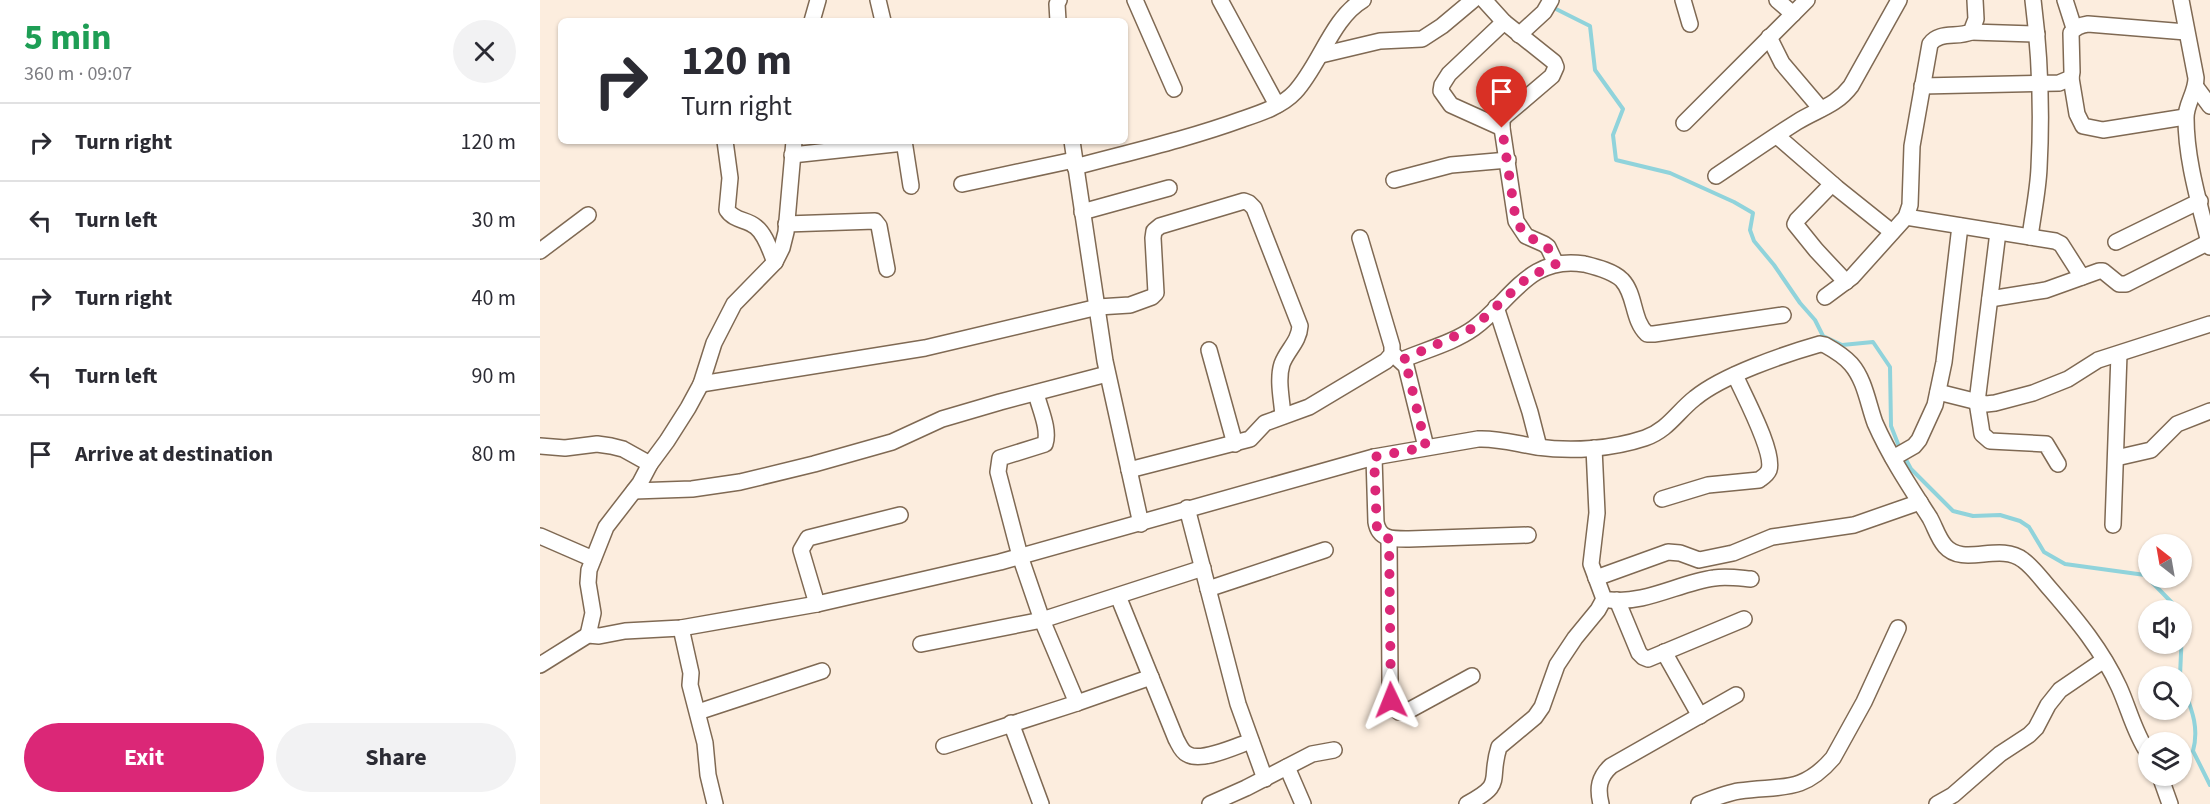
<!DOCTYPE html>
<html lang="en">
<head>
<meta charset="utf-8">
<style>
  body { margin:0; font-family:"Source Sans 3",sans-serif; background:#f2f2f3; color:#2b2b33; height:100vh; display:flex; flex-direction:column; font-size:22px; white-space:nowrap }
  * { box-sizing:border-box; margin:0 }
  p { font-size:20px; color:#7c7c81 }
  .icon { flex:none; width:33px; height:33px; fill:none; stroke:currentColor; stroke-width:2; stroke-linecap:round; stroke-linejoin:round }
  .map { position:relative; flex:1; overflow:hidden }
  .sheet { display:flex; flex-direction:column; background:#fff; width:540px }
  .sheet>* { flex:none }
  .top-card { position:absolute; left:18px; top:18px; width:570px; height:126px; border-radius:9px; box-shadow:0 2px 4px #0004; background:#fff; color:#2b2b33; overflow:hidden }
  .needle { width:39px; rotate:329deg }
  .controls { position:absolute; left:1598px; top:534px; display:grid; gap:12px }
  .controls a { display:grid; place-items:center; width:54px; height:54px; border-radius:50%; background:#fff; box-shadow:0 2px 4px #0004; font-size:30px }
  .pin { position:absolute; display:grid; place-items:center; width:51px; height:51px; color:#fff; margin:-62px -26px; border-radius:50% 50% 50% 0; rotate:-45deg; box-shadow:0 0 6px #0007 }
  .pin .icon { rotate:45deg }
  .me { position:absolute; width:66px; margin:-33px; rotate:358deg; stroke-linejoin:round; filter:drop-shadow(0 0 4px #0008) }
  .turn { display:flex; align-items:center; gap:21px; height:126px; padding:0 24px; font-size:27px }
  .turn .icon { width:78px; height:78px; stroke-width:2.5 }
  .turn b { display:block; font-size:42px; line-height:51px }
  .round { display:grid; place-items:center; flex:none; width:63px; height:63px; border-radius:32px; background:#f2f2f3 }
  .headline { display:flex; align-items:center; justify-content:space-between; height:102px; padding:0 24px }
  h1 { font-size:36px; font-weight:700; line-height:45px; color:#1e9e55 }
  .cta { display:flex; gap:12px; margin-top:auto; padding:12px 24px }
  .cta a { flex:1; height:69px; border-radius:36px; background:#db2777; color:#fff; font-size:24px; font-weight:700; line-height:69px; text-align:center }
  .cta a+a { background:#f2f2f3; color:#2b2b33 }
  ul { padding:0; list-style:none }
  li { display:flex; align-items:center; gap:18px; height:78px; padding:0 24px; border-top:2px solid #e1e1e2 }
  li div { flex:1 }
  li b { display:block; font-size:22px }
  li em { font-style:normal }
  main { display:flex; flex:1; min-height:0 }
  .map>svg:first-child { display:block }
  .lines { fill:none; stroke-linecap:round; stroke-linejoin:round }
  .stream { stroke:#90d3db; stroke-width:4 }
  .street-casing { stroke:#7f6953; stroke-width:18 }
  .street { stroke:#fff; stroke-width:15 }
  .route { stroke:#db2777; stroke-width:10; stroke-dasharray:0 18 }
</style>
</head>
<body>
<main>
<section class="sheet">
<div class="headline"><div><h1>5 min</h1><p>360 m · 09:07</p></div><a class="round"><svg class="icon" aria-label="close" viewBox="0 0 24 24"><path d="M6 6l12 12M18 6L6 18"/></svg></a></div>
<ul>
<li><svg class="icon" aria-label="right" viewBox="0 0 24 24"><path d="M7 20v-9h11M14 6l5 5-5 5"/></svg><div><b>Turn right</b></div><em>120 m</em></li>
<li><svg class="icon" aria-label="left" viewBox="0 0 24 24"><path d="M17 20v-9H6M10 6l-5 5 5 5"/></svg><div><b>Turn left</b></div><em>30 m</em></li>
<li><svg class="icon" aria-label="right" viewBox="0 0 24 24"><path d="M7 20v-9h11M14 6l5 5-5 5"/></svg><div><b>Turn right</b></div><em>40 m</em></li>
<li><svg class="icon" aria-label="left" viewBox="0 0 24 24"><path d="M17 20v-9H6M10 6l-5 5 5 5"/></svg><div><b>Turn left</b></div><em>90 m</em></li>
<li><svg class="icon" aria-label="arrive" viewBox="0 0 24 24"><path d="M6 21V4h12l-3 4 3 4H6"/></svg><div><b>Arrive at destination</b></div><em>80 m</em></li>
</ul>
<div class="cta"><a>Exit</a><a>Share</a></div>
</section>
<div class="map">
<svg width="1670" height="804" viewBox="0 0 1670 804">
  <rect width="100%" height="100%" fill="#fcedde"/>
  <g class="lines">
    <!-- stream -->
    <g class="stream">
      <polyline points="1012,7 1050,26 1055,70 1083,109 1073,135 1076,160 1130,173 1194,202 1213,213 1210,230 1214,241 1234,265 1260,303 1275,320 1283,336 1302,345 1333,342 1350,367 1351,426 1360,449"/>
      <polyline points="1364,456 1371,469 1413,511 1433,516 1460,515 1480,521 1489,527 1504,552 1525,564 1605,575 1639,610"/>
      <polyline points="1640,676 1642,631 1641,620"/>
      <path d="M1641 681C1650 706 1660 725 1653 751L1670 785"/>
    </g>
    <!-- street casing -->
    <g class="street-casing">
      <g id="street">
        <polyline points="338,0 343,21"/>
        <polyline points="595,0 634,89"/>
        <polyline points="680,0 737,105"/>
        <polyline points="944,0 964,22 1014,62 1016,67 1012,76 965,116 962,120 962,128 976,221 986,236 1004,244 1008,247 1016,264"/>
        <polyline points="1143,0 1150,24"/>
        <polyline points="1237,0 1253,14"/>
        <polyline points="1525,0 1534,28"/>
        <path d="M1641 0 1656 78C1656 93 1646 103 1646 118 1646 161 1660 205 1670 247"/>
        <polyline points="272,21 278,0"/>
        <polyline points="518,21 517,4 519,0"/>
        <polyline points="1431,32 1497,34"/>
        <polyline points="979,35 1004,12 1011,0"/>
        <polyline points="1229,37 1242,63 1281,109"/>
        <polyline points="781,55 840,41 882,39 902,26 933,0"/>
        <polyline points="1531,78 1537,114 1543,126 1563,130 1645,117"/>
        <path d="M1382 86 1519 83 1531 78 1532 72 1531 33C1535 27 1541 25 1548 24L1646 32"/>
        <polyline points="1656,87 1670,106"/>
        <polyline points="1144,123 1267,0"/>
        <polyline points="962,128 911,105 901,91 902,85 909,74 964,22"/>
        <polyline points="1237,136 1297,188 1352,232"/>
        <path d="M185 141 190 178 187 210C194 221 207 219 216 227 226 235 230 251 235 262"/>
        <polyline points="364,141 371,186"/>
        <polyline points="532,141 565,361 601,524"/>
        <polyline points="252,155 364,143"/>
        <path d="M535 167C591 152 648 139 703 119 721 113 742 106 755 92 780 65 792 18 823 0"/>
        <path d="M1176 176C1203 158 1230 139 1257 122 1278 109 1296 106 1311 86L1359 0"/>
        <polyline points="854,180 911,165 968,160"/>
        <polyline points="422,184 534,160"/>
        <polyline points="1292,184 1257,220 1255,224 1276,250 1306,282"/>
        <polyline points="542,212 629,188"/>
        <polyline points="1366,217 1515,241 1521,244 1542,277"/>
        <polyline points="246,224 335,221 339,226 347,269"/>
        <polyline points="1458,232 1437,402 1441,427 1442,434 1450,441 1506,444 1518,464"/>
        <path d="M1490 237C1493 214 1498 191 1499 168 1502 112 1500 55 1493 0"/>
        <polyline points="1576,242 1660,201"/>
        <polyline points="0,251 48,215"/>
        <path d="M1285 297 1312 277 1366 217 1370 205 1372 146 1390 44C1399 31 1417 38 1431 32L1436 19 1435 0"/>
        <polyline points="1450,299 1506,290 1559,271 1563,271 1579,284 1586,284 1669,242"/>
        <polyline points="956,307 990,412 999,447"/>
        <polyline points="669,350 695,444"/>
        <polyline points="855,356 866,366 886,447"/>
        <path d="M862 360C885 350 913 343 934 328 971 301 989 255 1044 264 1056 267 1073 271 1082 280 1096 295 1092 320 1107 334H1114L1243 315"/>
        <path d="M161 384 385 348 558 307 590 305 612 297 616 293 613 238 614 231 620 226 704 201 709 203 714 208 760 326C759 342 747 350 742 364 737 380 742 400 743 416"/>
        <polyline points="1398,392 1446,404 1455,403 1493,393 1528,379 1558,360 1670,324"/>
        <path d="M496 393C499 407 510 429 505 444L460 458 458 472 480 556 502 620 537 703"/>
        <polyline points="0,446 25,448 57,444 71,446 83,449 110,464"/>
        <path d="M834 457 836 522C839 540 853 539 869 539L988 535"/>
        <polyline points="1353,458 1374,446 1379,440 1395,405 1404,362 1420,226"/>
        <polyline points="1576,458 1611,450 1637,424 1670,411"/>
        <polyline points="589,470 710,439 725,423 769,407 846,361 852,354 852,346 820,238"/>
        <polyline points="94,491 152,489 200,482 274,464 352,442 402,419 460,402 567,374"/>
        <path d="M1122 499 1168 485 1219 480C1223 477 1227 475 1229 470 1235 452 1203 394 1195 375"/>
        <polyline points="647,508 698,704 725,779"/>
        <polyline points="1573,525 1579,354"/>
        <polyline points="0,536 53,559"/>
        <path d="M849 539 850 682C851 693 850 704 859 712H866L932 676"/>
        <polyline points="1056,578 1128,552 1140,553 1159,560 1193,553 1232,537 1314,525 1380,502"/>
        <polyline points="668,589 785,550"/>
        <path d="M578 596 636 739C639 744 641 751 647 754 661 763 696 746 711 741"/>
        <path d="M1070 600C1105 604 1139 583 1174 578 1186 576 1199 578 1211 579"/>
        <polyline points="1077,600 1099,653 1103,657 1108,659 1204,619"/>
        <polyline points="277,604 261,550 268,538 360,515"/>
        <polyline points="141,628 151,673 150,685 165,743 168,775 175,804"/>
        <polyline points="48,635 53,613 48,583 49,570 66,527 100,483 110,464 127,441 148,408 161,384 174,343 194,304 235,262 242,248 246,232 254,141"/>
        <polyline points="381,644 502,620 663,568"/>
        <polyline points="1124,652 1160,716"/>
        <path d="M0 665 48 635 59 636 85 631 141 628 277 604 460 562 834 457 938 439C959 438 977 444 997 447 1032 452 1072 449 1105 438 1128 430 1137 412 1155 398 1183 375 1245 354 1280 344L1285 345C1294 350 1304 356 1311 364 1325 380 1328 404 1335 423 1350 457 1370 487 1390 518 1395 527 1398 538 1405 546 1423 567 1460 542 1483 560 1494 568 1502 580 1511 590 1537 620 1562 650 1579 687 1589 709 1594 732 1608 753"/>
        <polyline points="158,712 282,671"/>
        <polyline points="471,723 501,804"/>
        <polyline points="404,746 537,703 611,677"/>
        <polyline points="747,767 763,804"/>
        <polyline points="1620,776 1630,804"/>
        <polyline points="670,804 706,788 772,754 794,750"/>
        <path d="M927 804C966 783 948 782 959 747L995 717 1002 707 1017 665 1035 638 1058 610 1064 599 1051 564 1057 513 1054 448"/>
        <path d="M1061 804C1057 788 1059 777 1071 766L1196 695"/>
        <path d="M1159 804C1172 799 1186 793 1199 791 1241 785 1262 794 1293 758L1324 702 1358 628"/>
        <polyline points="1397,804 1413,795 1460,754 1489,735 1496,728 1508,705 1520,690 1564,660"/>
      </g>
    </g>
    <!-- street -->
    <use href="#street" class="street"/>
  </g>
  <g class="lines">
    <!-- route -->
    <polyline class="route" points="851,700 849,539 841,535 837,530 834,457 886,447 868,372 862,360 933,328 987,278 1016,264 1008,248 1004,244 986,236 976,221 962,128"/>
  </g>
</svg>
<div class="controls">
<a><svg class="needle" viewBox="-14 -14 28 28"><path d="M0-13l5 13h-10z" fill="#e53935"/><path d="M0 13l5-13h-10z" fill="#7c7c81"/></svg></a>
<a><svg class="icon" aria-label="sound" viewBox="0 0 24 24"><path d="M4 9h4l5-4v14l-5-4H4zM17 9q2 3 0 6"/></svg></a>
<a><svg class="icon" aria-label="search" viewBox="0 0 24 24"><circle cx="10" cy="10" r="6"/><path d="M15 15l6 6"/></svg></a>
<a><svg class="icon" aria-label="layers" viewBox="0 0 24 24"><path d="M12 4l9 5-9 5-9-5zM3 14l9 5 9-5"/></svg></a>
</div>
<div class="pin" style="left:962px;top:128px;background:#d93025"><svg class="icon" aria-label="arrive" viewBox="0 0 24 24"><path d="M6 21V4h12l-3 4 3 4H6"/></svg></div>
<svg class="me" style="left:851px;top:700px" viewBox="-20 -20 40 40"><path d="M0-17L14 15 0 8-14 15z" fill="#db2777" stroke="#fff" stroke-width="4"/></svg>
<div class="top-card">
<div class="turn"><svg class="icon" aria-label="right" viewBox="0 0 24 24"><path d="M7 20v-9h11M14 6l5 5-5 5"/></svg><div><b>120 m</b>Turn right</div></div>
</div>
</div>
</main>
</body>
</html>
